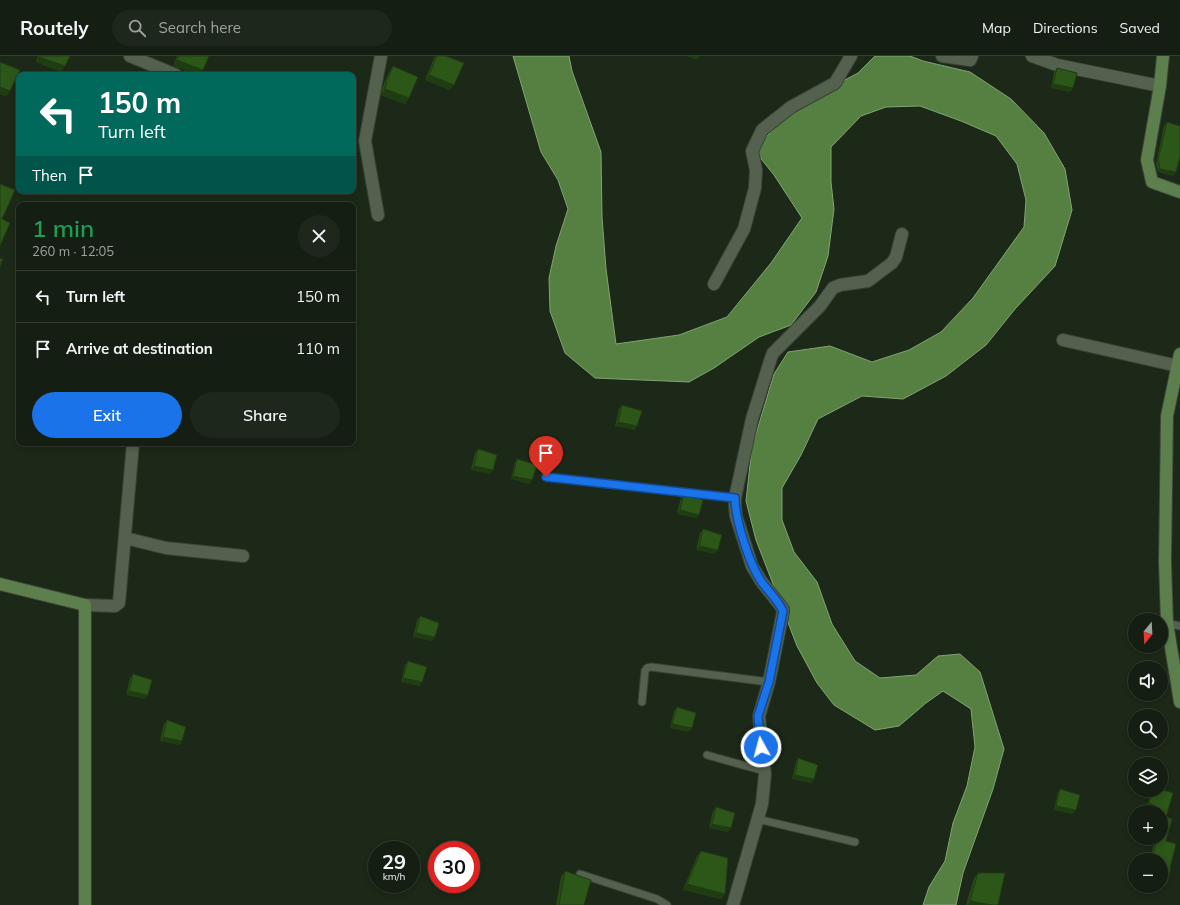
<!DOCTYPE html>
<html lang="en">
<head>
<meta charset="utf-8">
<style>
  body { margin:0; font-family:Mulish,sans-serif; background:#1e271b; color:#f1f3f6; height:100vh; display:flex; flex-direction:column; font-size:15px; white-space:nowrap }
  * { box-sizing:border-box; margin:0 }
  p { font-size:13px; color:#9da29f }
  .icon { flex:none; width:22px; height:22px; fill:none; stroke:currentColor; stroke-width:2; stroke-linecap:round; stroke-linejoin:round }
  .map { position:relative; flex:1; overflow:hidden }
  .drawer { position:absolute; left:16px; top:146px; width:340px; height:244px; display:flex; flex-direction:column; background:#151e12; border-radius:8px; box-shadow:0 2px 6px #0003,0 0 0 1px #343c32 }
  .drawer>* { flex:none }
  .top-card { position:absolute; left:16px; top:16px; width:340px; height:122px; border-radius:8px; box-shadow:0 2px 6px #0003,0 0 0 1px #343c32; background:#00695c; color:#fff; overflow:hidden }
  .needle { width:26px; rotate:198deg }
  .controls { position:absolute; left:1128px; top:557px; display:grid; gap:8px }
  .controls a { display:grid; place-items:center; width:40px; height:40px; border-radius:50%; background:#151e12; box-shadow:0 2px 6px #0003,0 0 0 1px #343c32; font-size:20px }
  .speed { position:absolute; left:368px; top:785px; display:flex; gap:8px; font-size:20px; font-weight:700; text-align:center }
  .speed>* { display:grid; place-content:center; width:52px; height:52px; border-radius:50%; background:#151e12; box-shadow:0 2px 6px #0003,0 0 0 1px #343c32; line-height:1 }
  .speed small { font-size:10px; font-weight:400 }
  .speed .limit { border:6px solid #d22; background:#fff; color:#111 }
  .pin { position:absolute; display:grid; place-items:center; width:34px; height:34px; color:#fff; margin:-41px -17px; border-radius:50% 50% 50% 0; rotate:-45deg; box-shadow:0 0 4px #0007 }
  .pin .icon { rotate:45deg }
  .me { position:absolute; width:44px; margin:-22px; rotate:353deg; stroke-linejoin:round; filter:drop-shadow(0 0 3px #0008) }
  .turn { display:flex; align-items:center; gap:14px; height:84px; padding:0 16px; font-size:18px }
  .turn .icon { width:52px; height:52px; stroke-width:2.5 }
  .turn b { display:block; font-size:28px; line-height:34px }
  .then { display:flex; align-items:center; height:38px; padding:0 16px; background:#0003; gap:8px; font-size:15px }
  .round { display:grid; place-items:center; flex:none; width:42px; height:42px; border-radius:21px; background:#1e271b }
  .head { display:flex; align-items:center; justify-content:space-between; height:68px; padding:0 16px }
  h1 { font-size:24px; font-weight:600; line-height:30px; color:#1e9e55 }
  .action { display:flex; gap:8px; margin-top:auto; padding:8px 16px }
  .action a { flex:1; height:46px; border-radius:24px; background:#1a73e8; color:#fff; font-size:16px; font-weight:600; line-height:46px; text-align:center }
  .action a+a { background:#1e271b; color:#f1f3f6 }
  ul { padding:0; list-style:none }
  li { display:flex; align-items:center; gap:12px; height:52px; padding:0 16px; border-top:1px solid #343c32 }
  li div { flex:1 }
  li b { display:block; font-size:15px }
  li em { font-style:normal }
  header { display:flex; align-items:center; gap:24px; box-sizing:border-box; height:56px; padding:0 20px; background:#151e12; border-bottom:1px solid #343c32 }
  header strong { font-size:19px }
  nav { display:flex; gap:22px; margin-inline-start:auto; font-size:14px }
  .search { width:280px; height:36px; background:#1e271b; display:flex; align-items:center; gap:10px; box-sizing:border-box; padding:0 14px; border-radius:22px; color:#9da29f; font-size:15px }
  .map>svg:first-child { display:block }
  .water { fill:#558042; stroke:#82a374 }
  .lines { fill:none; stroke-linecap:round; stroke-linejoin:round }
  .lane-casing { stroke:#394336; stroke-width:9 }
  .street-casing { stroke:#394336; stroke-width:14 }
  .secondary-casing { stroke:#394336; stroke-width:14 }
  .lane { stroke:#54614e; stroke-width:7 }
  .street { stroke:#54614e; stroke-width:12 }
  .secondary { stroke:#5d7f4e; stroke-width:12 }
  .wall { fill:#274a16 }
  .shaded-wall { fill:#203c12 }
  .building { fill:#2d5619; stroke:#203c12 }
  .route-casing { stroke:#114b97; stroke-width:10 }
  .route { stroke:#1a73e8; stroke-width:7 }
</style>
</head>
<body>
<header>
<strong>Routely</strong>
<div class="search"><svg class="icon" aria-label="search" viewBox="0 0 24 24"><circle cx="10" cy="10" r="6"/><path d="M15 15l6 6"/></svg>Search here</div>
<nav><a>Map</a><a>Directions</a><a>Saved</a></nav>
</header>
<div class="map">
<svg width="1180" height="849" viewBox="0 0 1180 849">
  <rect width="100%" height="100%" fill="#1c2818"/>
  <!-- water -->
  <polygon class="water" points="513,0 569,0 572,15 601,96 602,161 606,213 616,288 679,279 727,261 771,207 802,162 774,119 754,94 794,51 858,17 875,0 910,0 923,5 970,16 1011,43 1044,77 1065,113 1072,154 1055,210 1015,253 986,289 946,320 903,343 862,340 818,363 801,399 782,432 782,464 794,496 817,526 832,568 855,605 880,622 916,619 938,600 960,598 980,616 1004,693 993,733 963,817 956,849 923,849 929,831 945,805 953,767 967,730 975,691 971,653 943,635 926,647 899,670 875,674 834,649 817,627 797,590 756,484 746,445 752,391 774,318 788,296 830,290 872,306 909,294 941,276 973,242 1024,171 1026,144 1017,108 996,80 961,65 920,50 886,51 861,60 831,91 831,126 834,153 828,200 816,236 791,269 759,281 714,312 689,326 595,322 565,297 550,255 549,222 556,190 568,153 558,124 541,96"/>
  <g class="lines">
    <!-- lane casing -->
    <g class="lane-casing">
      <g id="lane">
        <polyline points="546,421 735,442"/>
        <polyline points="1167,567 1180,570"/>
        <polyline points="642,646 645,615 647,612 651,611 769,626"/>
        <polyline points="707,699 764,715"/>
        <polyline points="757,763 855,786"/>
        <polyline points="580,818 657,843 667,849"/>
      </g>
    </g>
    <!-- street casing -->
    <g class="street-casing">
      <g id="street">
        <polyline points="130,0 176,19"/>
        <polyline points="942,0 970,4 972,0"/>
        <polyline points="1032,0 1057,9 1160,30"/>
        <polyline points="378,159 365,85 381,0"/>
        <polyline points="714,228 744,173 755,132 756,114 752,95 762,74 791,51 835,27 851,0"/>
        <polyline points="1063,284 1178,310"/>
        <polyline points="125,482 166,492 243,500"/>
        <polyline points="85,549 115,550 119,547 133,387"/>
        <polyline points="733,849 762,748 765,718 759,660 769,626 783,556 783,553 761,525 752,510 736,460 735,450 735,442 752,363 771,302 773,297 820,250 833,232 840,229 868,225 892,207 896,201 902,178"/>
      </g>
    </g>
    <!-- secondary casing -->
    <g class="secondary-casing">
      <g id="secondary">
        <polyline points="1163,0 1160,30 1147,104 1152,126 1180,136"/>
        <polyline points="1180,298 1167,360 1165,506 1167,567 1180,646"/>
        <polyline points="0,528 85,549 85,849"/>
      </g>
    </g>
    <!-- lane -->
    <use href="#lane" class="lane"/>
    <!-- street -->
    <use href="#street" class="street"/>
    <!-- secondary -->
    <use href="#secondary" class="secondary"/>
  </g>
  <!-- wall -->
  <g class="wall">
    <polygon points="38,0 70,0 61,16 36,6"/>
    <polygon points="177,0 209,0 173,10"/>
    <polygon points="436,0 446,0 450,34 425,24 434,2"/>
    <polygon points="393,10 409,42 405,48 381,39 383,30 389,16"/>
    <polygon points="1057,12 1073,32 1070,36 1051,32 1054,16"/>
    <polygon points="1167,66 1176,116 1173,120 1158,116 1156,108 1164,70"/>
    <polygon points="622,349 635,374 615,370 619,353"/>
    <polygon points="478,393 493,414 490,418 471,414 475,397"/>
    <polygon points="517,403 530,428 511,423 515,406"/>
    <polygon points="684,437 697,462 677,458 681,441"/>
    <polygon points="703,473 715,498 696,494 700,477"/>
    <polygon points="420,560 435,581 432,585 413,581 417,564"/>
    <polygon points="408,605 420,630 401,626 405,609"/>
    <polygon points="133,618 148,639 145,643 126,639 130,622"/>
    <polygon points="677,651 689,676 670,672 674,655"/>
    <polygon points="167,664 182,685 180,689 160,685 164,668"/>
    <polygon points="798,702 814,723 811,727 792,723 796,706"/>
    <polygon points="1060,733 1073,758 1054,754 1058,736"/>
    <polygon points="1151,734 1161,734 1166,761 1166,785 1170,812 1167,827 1164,831 1161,830 1161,804 1150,804 1155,782 1161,782 1161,756 1151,756 1152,752 1147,751"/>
    <polygon points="716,751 728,776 709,772 713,755"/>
    <polygon points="701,795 725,838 721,843 683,834 697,800"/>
    <polygon points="565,815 584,849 556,849 561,821"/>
    <polygon points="978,817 998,849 966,849 974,822"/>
  </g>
  <!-- shaded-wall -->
  <g class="shaded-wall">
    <polygon points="686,0 700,0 697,4"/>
    <polygon points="39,1 65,10 61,16 36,6"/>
    <polygon points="177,4 203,14 199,19 196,19 173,10"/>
    <polygon points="429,19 454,29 450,34 425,24"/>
    <polygon points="1053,28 1073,32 1070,36 1051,32"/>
    <polygon points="0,31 10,35 6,41 0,38"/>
    <polygon points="385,33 409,42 405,48 381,39"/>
    <polygon points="1160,113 1176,116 1173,120 1158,116"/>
    <polygon points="618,366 637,370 635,374 615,370"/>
    <polygon points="474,410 493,414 490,418 471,414"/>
    <polygon points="513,420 532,424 530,428 511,423"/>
    <polygon points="680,454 699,459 697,462 677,458"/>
    <polygon points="699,490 718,494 715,498 696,494"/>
    <polygon points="416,577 435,581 432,585 413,581"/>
    <polygon points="403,622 422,626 420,630 401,626"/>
    <polygon points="129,635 148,639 145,643 126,639"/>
    <polygon points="672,668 692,672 689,676 670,672"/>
    <polygon points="163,681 182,685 180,689 160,685"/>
    <polygon points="795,719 814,723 811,727 792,723"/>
    <polygon points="1149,747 1154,749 1152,752 1147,751"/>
    <polygon points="1056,750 1076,754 1073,758 1054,754"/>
    <polygon points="712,768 731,772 728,776 709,772"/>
    <polygon points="1161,826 1167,827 1164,831 1161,830"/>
    <polygon points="687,828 725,838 721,843 683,834"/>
    <polygon points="970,845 992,849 967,849"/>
  </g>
  <!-- building -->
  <g class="building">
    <polygon points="40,0 70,0 65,10 39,1"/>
    <polygon points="179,0 209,0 203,14 177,4"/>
    <polygon points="437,0 446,0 464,7 454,29 429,19"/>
    <polygon points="0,6 20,14 10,35 0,31"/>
    <polygon points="393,10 418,21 409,42 385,33 387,24"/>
    <polygon points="1057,12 1077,17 1073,32 1053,28"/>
    <polygon points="1167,66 1180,70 1180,101 1176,116 1160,113 1158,104"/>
    <polygon points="0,128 15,134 2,163 10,167 0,190"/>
    <polygon points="0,202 3,203 0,211"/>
    <polygon points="622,349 642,355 637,370 618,366"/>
    <polygon points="478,393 497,399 493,414 474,410"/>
    <polygon points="517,403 537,409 532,424 513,420"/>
    <polygon points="684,437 703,444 699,459 680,454"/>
    <polygon points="703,473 722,479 718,494 699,490"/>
    <polygon points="420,560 439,567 435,581 416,577"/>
    <polygon points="408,605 427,611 422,626 403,622"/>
    <polygon points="133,618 152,624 148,639 129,635"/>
    <polygon points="677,651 696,657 692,672 672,668"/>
    <polygon points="167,664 186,671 182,685 163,681"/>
    <polygon points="798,702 818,709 814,723 795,719"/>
    <polygon points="1060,733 1080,739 1076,754 1056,750"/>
    <polygon points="1161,733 1173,737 1166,761 1172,763 1166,785 1176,788 1170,812 1171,812 1167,827 1161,826 1161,804 1152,804 1157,782 1161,782 1161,756 1153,756 1154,749 1149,747 1153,734 1161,734"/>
    <polygon points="716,751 735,757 731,772 712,768"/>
    <polygon points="701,795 728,802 725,838 687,828"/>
    <polygon points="565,815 591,824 584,849 559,849"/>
    <polygon points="978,817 1005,817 998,849 992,849 970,845"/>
  </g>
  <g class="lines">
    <!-- route casing -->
    <g class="route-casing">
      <path id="route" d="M546 421 735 442C735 463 749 507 761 525 768 535 778 544 783 555L769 626 758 660 761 691"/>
    </g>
    <!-- route -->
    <use href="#route" class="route"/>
  </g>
</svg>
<div class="controls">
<a><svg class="needle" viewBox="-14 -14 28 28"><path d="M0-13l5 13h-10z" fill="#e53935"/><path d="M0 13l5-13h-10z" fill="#9da29f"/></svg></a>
<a><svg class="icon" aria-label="sound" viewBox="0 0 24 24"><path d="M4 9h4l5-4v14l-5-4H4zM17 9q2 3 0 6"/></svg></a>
<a><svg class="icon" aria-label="search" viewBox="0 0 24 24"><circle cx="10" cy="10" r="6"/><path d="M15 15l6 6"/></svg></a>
<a><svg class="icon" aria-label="layers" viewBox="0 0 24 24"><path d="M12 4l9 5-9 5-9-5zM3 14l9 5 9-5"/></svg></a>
<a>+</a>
<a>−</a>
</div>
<div class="speed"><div>29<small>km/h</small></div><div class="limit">30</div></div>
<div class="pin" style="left:546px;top:421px;background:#d93025"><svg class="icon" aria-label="arrive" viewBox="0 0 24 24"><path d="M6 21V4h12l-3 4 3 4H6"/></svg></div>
<svg class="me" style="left:761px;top:691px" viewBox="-20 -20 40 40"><circle r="17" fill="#1a73e8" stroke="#fff" stroke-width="3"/><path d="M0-11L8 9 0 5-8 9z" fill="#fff"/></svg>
<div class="top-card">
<div class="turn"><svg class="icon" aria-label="left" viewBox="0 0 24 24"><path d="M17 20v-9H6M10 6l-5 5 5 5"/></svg><div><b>150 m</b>Turn left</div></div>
<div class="then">Then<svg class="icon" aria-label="arrive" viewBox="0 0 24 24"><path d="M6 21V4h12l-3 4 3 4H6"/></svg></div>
</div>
<section class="drawer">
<div class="head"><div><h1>1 min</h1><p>260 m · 12:05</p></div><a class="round"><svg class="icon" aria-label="close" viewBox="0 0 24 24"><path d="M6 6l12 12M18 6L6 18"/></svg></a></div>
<ul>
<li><svg class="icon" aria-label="left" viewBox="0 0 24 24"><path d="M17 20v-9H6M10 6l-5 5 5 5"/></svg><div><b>Turn left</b></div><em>150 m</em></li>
<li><svg class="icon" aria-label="arrive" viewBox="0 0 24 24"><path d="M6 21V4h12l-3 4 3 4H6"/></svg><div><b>Arrive at destination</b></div><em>110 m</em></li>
</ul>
<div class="action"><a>Exit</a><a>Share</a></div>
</section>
</div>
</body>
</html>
